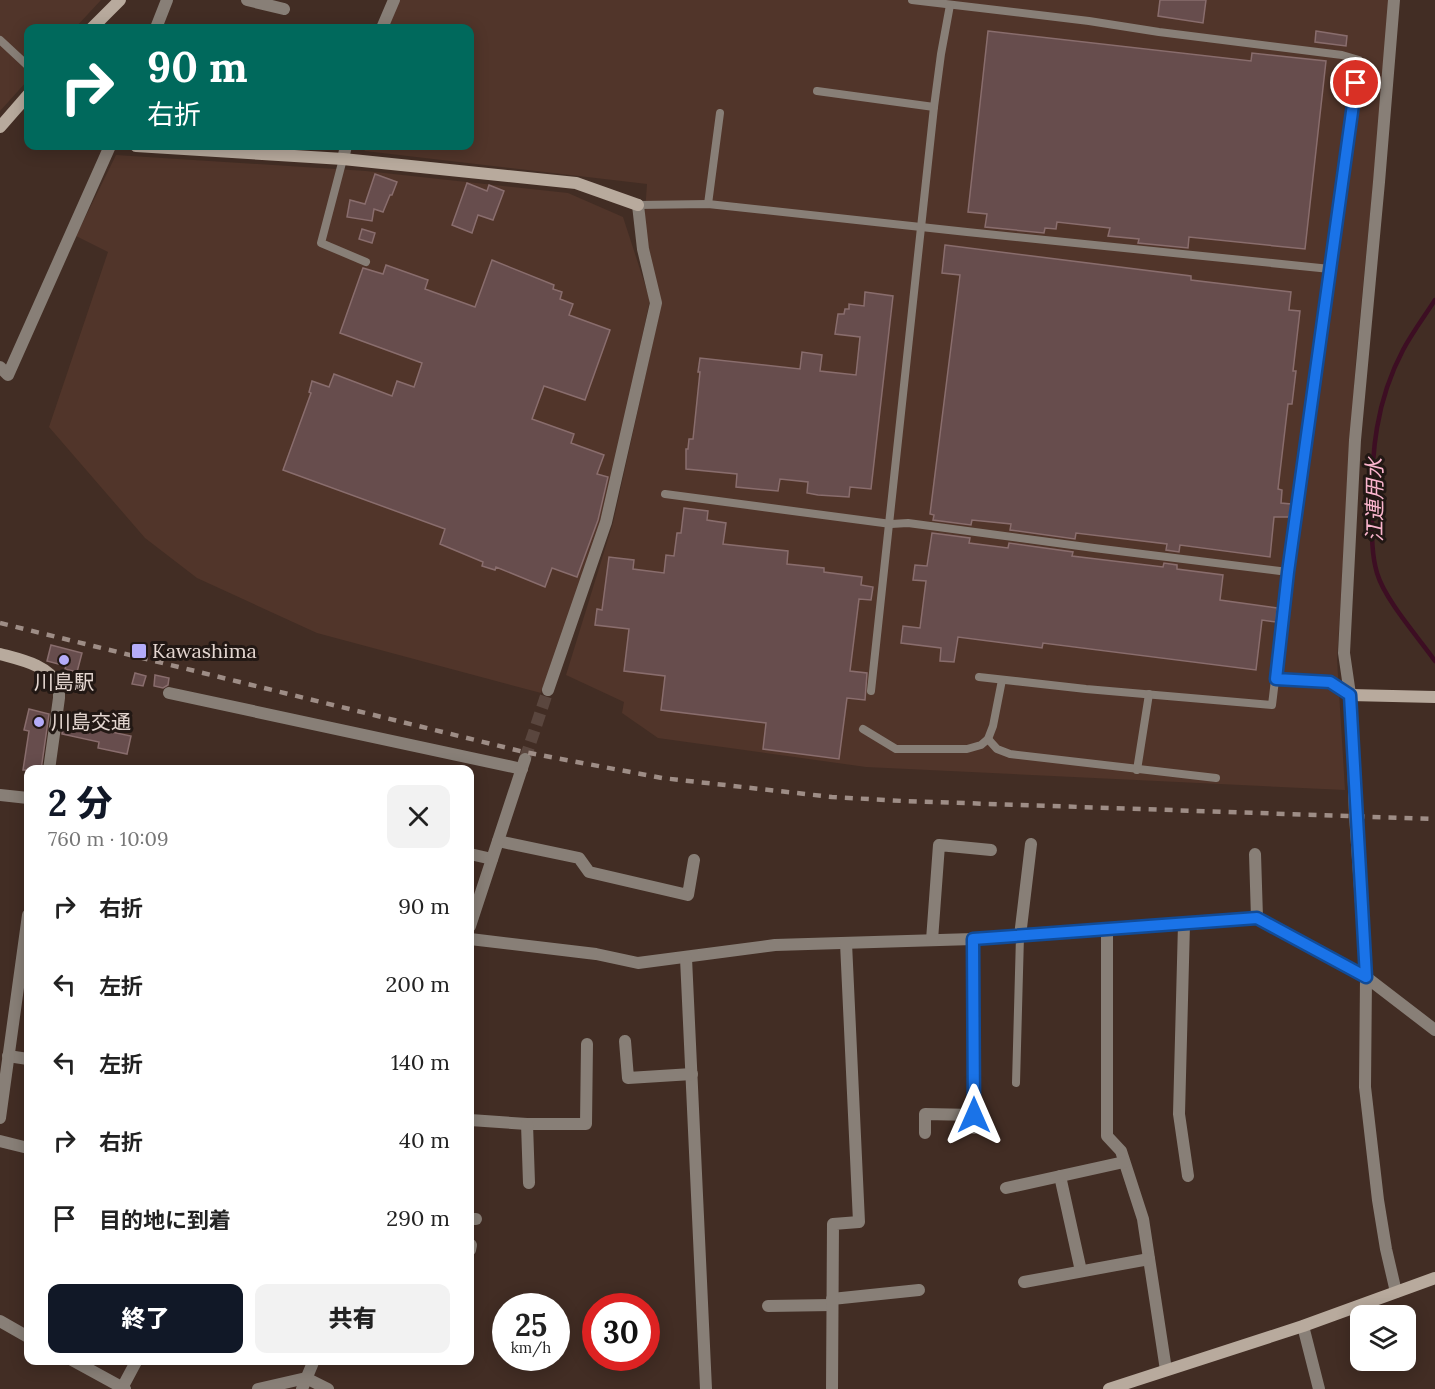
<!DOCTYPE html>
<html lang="ja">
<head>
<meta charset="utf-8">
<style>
  body { margin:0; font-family:Lora,"Noto Sans JP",serif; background:#f2f2f2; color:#222; height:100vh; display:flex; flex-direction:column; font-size:22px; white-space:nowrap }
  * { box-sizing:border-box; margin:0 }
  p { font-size:20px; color:#767676 }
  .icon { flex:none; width:33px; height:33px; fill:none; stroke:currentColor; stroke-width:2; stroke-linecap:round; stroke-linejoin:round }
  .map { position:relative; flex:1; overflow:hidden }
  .side { position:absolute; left:24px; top:765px; width:450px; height:600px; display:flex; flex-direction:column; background:#fff; border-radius:12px; box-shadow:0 3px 15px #0003 }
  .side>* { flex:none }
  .guide { position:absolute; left:24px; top:24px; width:450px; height:126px; border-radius:12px; box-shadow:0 3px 15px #0003; background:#00695c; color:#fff; overflow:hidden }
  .tools { position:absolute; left:1350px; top:1305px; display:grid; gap:12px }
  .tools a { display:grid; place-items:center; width:66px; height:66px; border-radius:12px; background:#fff; box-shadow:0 3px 15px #0003; font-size:30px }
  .speed { position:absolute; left:492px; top:1293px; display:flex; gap:12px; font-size:30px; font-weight:700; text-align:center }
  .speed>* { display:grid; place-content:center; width:78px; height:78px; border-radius:50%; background:#fff; box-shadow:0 3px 15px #0003; line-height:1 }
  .speed small { font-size:15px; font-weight:400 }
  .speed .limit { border:9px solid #d22; background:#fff; color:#111 }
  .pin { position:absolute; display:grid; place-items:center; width:51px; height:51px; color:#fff; margin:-26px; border:3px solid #fff; border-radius:50%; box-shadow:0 2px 6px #0007 }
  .me { position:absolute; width:66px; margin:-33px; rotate:0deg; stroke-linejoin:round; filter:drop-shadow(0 0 4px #0008) }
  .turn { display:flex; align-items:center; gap:21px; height:126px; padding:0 24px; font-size:27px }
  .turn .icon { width:78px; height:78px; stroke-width:2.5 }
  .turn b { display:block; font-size:42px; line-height:51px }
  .round { display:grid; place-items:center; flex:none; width:63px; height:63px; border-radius:12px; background:#f2f2f2 }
  .overview { display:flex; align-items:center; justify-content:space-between; height:102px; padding:0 24px }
  h1 { font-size:36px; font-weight:800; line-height:45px; color:#111827 }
  .action { display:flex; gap:12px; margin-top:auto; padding:12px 24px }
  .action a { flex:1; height:69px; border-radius:12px; background:#111827; color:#fff; font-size:24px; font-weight:800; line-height:69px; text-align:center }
  .action a+a { background:#f2f2f2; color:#222 }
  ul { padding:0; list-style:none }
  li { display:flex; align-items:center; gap:18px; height:78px; padding:0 24px }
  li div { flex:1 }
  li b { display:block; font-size:22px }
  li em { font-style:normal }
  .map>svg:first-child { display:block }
  .built { fill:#51352a }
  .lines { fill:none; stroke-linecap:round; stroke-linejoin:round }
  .stream { stroke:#3d0e23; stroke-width:4.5 }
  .building { fill:#674d4d; stroke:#896d6d; stroke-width:1.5 }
  .street-tunnel { stroke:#5a463e; stroke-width:12; stroke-dasharray:12 6; stroke-linecap:butt }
  .lane { stroke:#887f77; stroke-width:8 }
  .street { stroke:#887f77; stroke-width:12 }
  .secondary { stroke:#b8aa9d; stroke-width:12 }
  .rail { stroke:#9e8d86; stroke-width:4.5; stroke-dasharray:8 8; stroke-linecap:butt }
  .route-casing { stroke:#114b97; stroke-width:15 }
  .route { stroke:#1a73e8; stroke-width:10 }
  .poi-dot { fill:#b4acf9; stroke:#221814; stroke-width:2 }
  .labels { text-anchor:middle; stroke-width:6; stroke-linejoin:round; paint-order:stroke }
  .poi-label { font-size:20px; fill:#e5d7d1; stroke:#221814; text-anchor:start }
  .water-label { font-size:21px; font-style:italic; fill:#fab5cd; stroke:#221814 }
</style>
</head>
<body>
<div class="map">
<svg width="1435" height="1389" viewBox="0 0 1435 1389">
  <rect width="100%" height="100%" fill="#422d24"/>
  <!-- built -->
  <g class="built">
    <polygon points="0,0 101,0 75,28 28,28 28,80 0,111"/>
    <polygon points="399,0 1391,0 1356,359 1337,659 1345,790 866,767 658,738 622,713 624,702 566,675 613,523 661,305 644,226 647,184 365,151 362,146 470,146 470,28 388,28"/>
    <polygon points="116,155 366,171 568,193 623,217 650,300 602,524 541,693 317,633 197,578 145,538 49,427 108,252 76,236"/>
  </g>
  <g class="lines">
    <!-- stream -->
    <path class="stream" d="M1435 300C1424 317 1412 333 1403 350 1376 401 1371 453 1372 510 1372 530 1371 553 1377 573 1385 600 1418 637 1435 661"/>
  </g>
  <!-- building -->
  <g class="building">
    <polygon points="1160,0 1206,0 1203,23 1158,16"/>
    <polygon points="988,31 1251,61 1252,53 1326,61 1305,249 1189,237 1188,248 1138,243 1139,239 1108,236 1110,228 1057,222 1056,229 1045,228 1044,233 985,227 987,214 968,212"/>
    <polygon points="1316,31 1347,36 1346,46 1315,42"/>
    <polygon points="375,174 397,182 392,195 390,195 383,212 374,209 372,221 347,217 350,200 365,204"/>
    <polygon points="467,183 487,191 489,185 504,191 493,220 478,215 472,233 452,225"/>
    <polygon points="362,229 375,233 372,243 359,239"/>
    <polygon points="945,245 1191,276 1191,280 1291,292 1289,310 1300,311 1293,371 1296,371 1292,404 1288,404 1278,489 1282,490 1281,503 1291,504 1289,517 1274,517 1270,557 1180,545 1179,552 1166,550 1167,544 1076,533 1075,539 1010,530 1011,524 972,520 971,525 933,520 934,515 930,514 960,275 942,273"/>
    <polygon points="492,260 554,285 553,289 562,292 560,299 573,304 569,315 610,330 585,400 544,386 532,419 574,434 571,443 604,455 597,474 608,477 598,520 577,577 552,568 545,587 496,567 495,570 482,566 483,562 440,544 445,529 283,470 311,393 309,392 312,381 329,387 334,374 392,396 397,381 414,387 422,363 340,333 363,268 383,274 386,265 428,280 425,289 475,307"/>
    <polygon points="865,292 893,296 871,489 850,487 849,497 818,495 807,493 808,482 780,479 778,491 736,487 737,474 686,469 686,449 688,449 689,439 693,439 700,372 698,372 700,358 800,369 802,352 822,355 820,371 856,375 860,337 835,334 838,314 844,314 845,309 849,309 849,304 864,306"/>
    <polygon points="684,508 708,511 707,520 726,523 723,544 788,551 787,564 824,568 824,572 862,577 861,585 873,587 871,600 859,599 850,671 867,673 865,700 847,698 839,759 763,749 766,723 661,710 665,676 624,671 629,629 595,625 597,609 602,610 609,557 634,560 633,569 664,573 666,555 674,556 677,533 681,533"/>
    <polygon points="932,533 970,538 969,543 1008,548 1009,543 1073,552 1072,556 1163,567 1164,563 1177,565 1177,569 1223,575 1220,600 1277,608 1276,622 1262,620 1256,670 1043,643 1042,648 958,637 954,662 940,661 941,648 901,643 903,626 920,628 926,581 913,580 915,565 927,566"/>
    <polygon points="51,645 82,653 77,672 65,669 66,666 47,661"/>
    <polygon points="135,673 146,676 143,686 132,684"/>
    <polygon points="155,675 169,678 168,685 163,688 154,686"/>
    <polygon points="29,709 49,714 41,770 23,770 29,731 24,730"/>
    <polygon points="65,717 98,725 97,729 131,736 127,754 98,748 99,742 62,734"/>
  </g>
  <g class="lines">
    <!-- street-tunnel -->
    <polyline class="street-tunnel" points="525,759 548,690"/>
    <!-- lane -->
    <g class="lane">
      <polyline points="912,0 1089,21 1159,32 1342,55 1359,60 1288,572 1272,705 1086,689 979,677"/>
      <polyline points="0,40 28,66"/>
      <polyline points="817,91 934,107"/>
      <polyline points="343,159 321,243 366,262"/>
      <polyline points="708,204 720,113"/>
      <polyline points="638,205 708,204 967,232 1330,269"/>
      <polyline points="665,494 891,524 908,523 1094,548 1288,572"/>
      <polyline points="1276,679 1330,682 1350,695"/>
      <polyline points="871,691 934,107 941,54 950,5"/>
      <polyline points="863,729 896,749 967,749 981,745 988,739 993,726 1002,680"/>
      <polyline points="988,739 997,749 1010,754 1216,778"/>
      <polyline points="1137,770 1149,694"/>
      <polyline points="1016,1083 1020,936"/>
    </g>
    <!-- street -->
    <g class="street">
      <polyline points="247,0 284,9"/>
      <polyline points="1394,0 1379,182 1355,440 1344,653 1351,701 1355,815 1366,977 1365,1087 1378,1200 1386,1249 1396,1292"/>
      <polyline points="156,28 167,0"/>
      <polyline points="382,28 394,0"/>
      <polyline points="343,159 346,146"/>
      <polyline points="0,367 8,375 110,146"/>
      <polyline points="548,690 606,522 656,303 643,249 638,205"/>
      <polyline points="169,693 522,769"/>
      <polyline points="49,770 59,698 59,686"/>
      <polyline points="0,795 28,798"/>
      <polyline points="498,841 579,858 589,872 688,895 694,860"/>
      <polyline points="470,854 492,859"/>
      <polyline points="1255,854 1257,918"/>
      <polyline points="1184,924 1179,1114 1188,1176"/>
      <polyline points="470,926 525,759"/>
      <polyline points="1107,931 1107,1136 1121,1151 1143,1219 1166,1370"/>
      <polyline points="1020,936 1031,844"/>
      <polyline points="470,939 596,954 638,963 775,945 973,939 1257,918 1366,977 1435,1030"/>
      <polyline points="973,939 974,1128"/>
      <polyline points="932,940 939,845 991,850"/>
      <polyline points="686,958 706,1389"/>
      <polyline points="625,1041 628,1078 692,1074"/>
      <polyline points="8,1056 28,1059"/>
      <polyline points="0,1118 28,915"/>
      <polyline points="470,1120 527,1124 586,1124 587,1044"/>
      <polyline points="527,1124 529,1183"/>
      <polyline points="925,1133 925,1114 974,1115"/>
      <polyline points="0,1141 28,1148"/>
      <polyline points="1060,1176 1081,1271"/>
      <polyline points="1006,1188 1124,1162"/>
      <polyline points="470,1219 476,1219"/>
      <polyline points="470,1250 471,1245"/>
      <polyline points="1024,1282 1149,1259"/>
      <polyline points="832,1299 919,1290"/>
      <polyline points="768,1306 832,1305"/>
      <polyline points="0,1321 28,1337"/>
      <polyline points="1303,1326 1319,1389"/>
      <polyline points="72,1360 125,1389"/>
      <polyline points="122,1388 137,1360"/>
      <polyline points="258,1389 306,1378 328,1389"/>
      <polyline points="302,1389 314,1360"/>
      <polyline points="832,1389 833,1224 859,1222 846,943"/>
    </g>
    <!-- secondary -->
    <g class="secondary">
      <polyline points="92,28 120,0"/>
      <polyline points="0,127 28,95"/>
      <polyline points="136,146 343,159 576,183 638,205"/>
      <path d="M0 654C22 660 48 665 59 686"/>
      <polyline points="1350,695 1435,697"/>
      <polyline points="1109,1389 1303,1326 1435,1278"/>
    </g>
    <!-- rail -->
    <polyline class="rail" points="0,623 524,752 662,778 832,797 903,801 1435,819"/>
  </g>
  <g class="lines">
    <!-- route casing -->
    <g class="route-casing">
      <polyline id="route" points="974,1115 973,939 1257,918 1366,977 1350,695 1330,682 1276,679 1288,572 1356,83"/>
    </g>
    <!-- route -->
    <use href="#route" class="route"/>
  </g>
  <!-- markers -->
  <g class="poi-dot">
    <rect x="131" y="643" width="16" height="16" rx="3"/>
    <circle cx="64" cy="660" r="6"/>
    <circle cx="39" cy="722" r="6"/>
  </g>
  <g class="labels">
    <!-- poi labels -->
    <g class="poi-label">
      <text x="152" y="658">Kawashima</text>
      <text x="64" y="689" text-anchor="middle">川島駅</text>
      <text x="51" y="729">川島交通</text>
    </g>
    <!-- water labels -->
    <g class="water-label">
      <text transform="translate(1375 500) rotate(-90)" y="7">江連用水</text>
    </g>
  </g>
</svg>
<div class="tools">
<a><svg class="icon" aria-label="layers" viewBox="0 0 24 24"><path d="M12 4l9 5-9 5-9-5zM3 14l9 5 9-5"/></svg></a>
</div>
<div class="speed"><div>25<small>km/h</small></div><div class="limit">30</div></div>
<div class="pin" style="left:1356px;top:83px;background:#d93025"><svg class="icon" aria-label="arrive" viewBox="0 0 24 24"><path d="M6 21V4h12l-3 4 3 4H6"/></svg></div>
<svg class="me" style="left:974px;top:1115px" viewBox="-20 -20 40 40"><path d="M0-17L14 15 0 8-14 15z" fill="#1a73e8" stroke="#fff" stroke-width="4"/></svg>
<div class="guide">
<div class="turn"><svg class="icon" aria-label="right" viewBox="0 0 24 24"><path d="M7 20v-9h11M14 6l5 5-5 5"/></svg><div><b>90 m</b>右折</div></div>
</div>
<section class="side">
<div class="overview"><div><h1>2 分</h1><p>760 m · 10:09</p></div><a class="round"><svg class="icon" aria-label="close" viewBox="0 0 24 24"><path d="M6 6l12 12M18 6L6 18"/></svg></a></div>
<ul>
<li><svg class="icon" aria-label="right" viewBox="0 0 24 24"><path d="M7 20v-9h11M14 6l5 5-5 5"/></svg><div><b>右折</b></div><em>90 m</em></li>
<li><svg class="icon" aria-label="left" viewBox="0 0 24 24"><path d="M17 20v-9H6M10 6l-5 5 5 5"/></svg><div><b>左折</b></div><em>200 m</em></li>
<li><svg class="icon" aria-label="left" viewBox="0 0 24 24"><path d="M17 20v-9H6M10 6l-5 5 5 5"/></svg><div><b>左折</b></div><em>140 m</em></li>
<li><svg class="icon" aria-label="right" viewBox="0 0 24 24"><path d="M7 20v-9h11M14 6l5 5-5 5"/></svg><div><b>右折</b></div><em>40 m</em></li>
<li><svg class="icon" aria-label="arrive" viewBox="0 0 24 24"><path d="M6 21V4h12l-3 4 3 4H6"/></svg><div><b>目的地に到着</b></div><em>290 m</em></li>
</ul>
<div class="action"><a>終了</a><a>共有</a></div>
</section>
</div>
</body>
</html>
